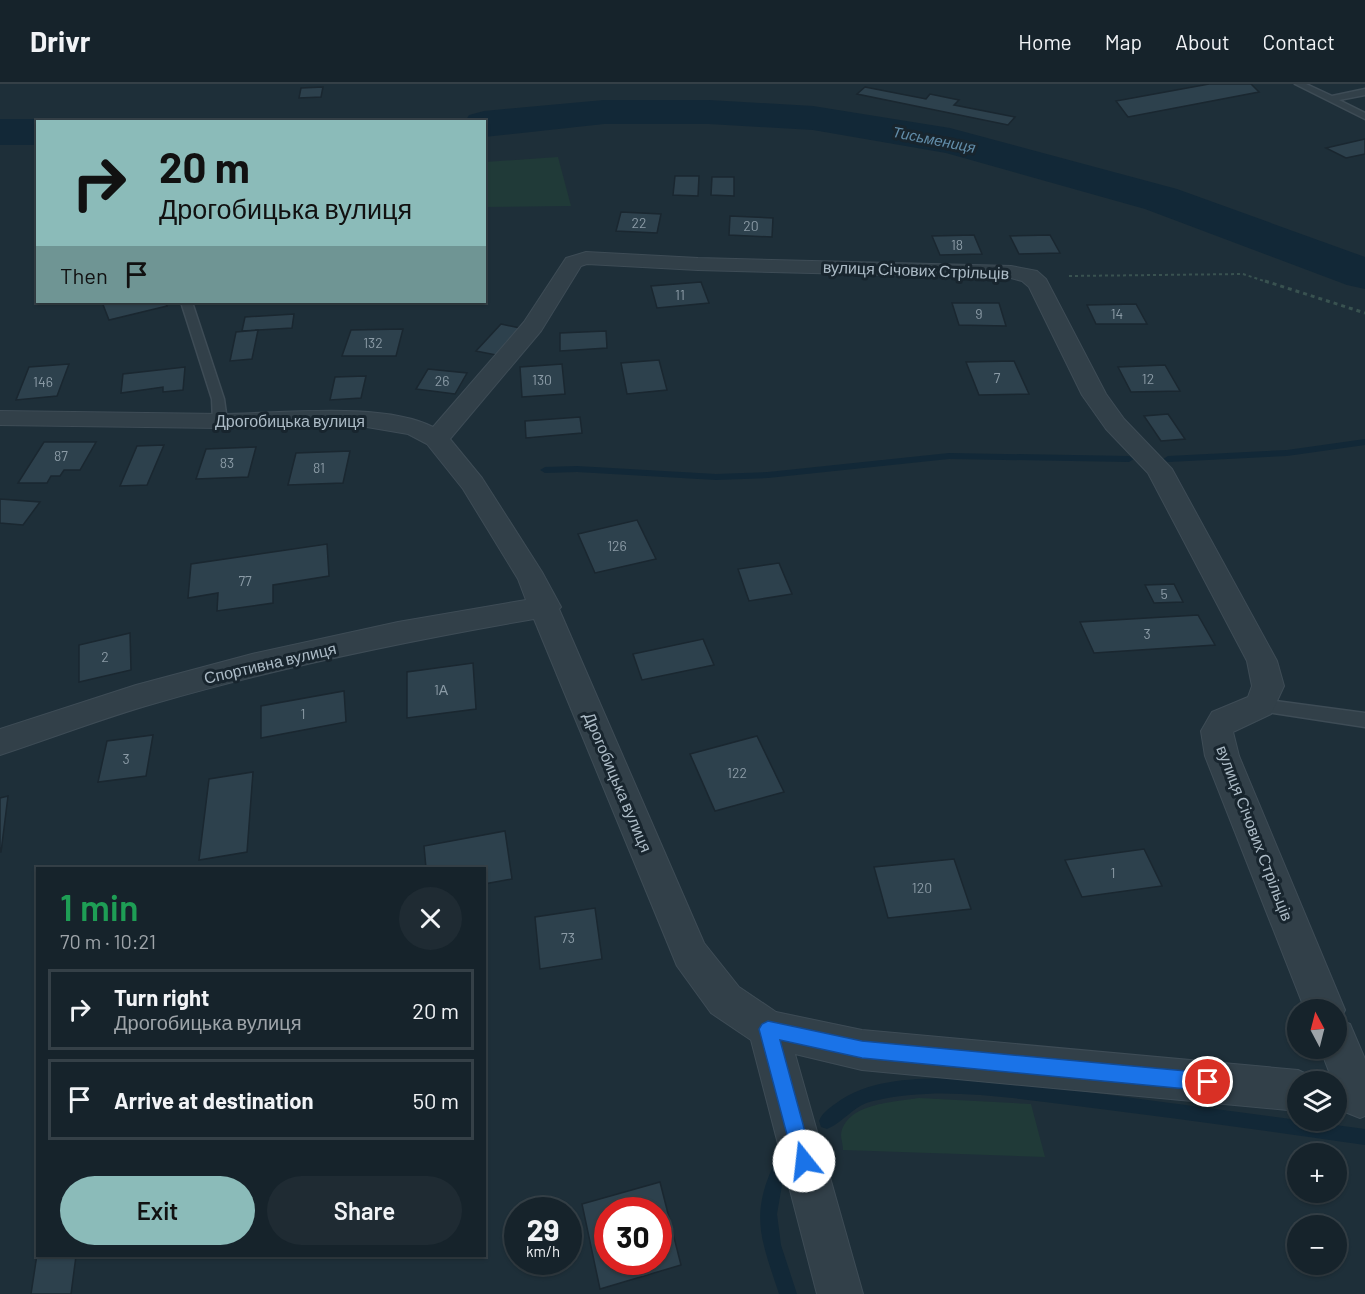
<!DOCTYPE html>
<html lang="en">
<head>
<meta charset="utf-8">
<style>
  body { margin:0; font-family:Barlow,sans-serif; background:#1f2b33; color:#f1f3f6; height:100vh; display:flex; flex-direction:column; font-size:22px; white-space:nowrap }
  * { box-sizing:border-box; margin:0 }
  p { font-size:20px; color:#9ea4a9 }
  .icon { flex:none; width:33px; height:33px; fill:none; stroke:currentColor; stroke-width:2; stroke-linecap:round; stroke-linejoin:round }
  .map { position:relative; flex:1; overflow:hidden }
  .side { position:absolute; left:36px; top:783px; width:450px; height:390px; display:flex; flex-direction:column; background:#16232b; border-radius:0px; box-shadow:0 2px 4px #0004,0 0 0 2px #354047 }
  .side>* { flex:none }
  .banner { position:absolute; left:36px; top:36px; width:450px; height:183px; border-radius:0px; box-shadow:0 2px 4px #0004,0 0 0 2px #354047; background:#8bbbb9; color:#111; overflow:hidden }
  .needle { width:39px; rotate:353deg }
  .fabs { position:absolute; left:1287px; top:915px; display:grid; gap:12px }
  .fabs a { display:grid; place-items:center; width:60px; height:60px; border-radius:50%; background:#16232b; box-shadow:0 2px 4px #0004,0 0 0 2px #354047; font-size:30px }
  .speed { position:absolute; left:504px; top:1113px; display:flex; gap:12px; font-size:30px; font-weight:700; text-align:center }
  .speed>* { display:grid; place-content:center; width:78px; height:78px; border-radius:50%; background:#16232b; box-shadow:0 2px 4px #0004,0 0 0 2px #354047; line-height:1 }
  .speed small { font-size:15px; font-weight:400 }
  .speed .limit { border:9px solid #d22; background:#fff; color:#111 }
  .pin { position:absolute; display:grid; place-items:center; width:51px; height:51px; color:#fff; margin:-26px; border:3px solid #fff; border-radius:50%; box-shadow:0 2px 6px #0007 }
  .me { position:absolute; width:66px; margin:-33px; rotate:344deg; stroke-linejoin:round; filter:drop-shadow(0 0 4px #0008) }
  .turn { display:flex; align-items:center; gap:21px; height:126px; padding:0 24px; font-size:27px }
  .turn .icon { width:78px; height:78px; stroke-width:2.5 }
  .turn b { display:block; font-size:42px; line-height:51px }
  .then { display:flex; align-items:center; height:57px; padding:0 24px; background:#0003; gap:12px; font-size:22px }
  .round { display:grid; place-items:center; flex:none; width:63px; height:63px; border-radius:32px; background:#1f2b33 }
  .overview { display:flex; align-items:center; justify-content:space-between; height:102px; padding:0 24px }
  h1 { font-size:36px; font-weight:600; line-height:45px; color:#1e9e55 }
  .primary-button { display:flex; gap:12px; margin-top:auto; padding:12px 24px }
  .primary-button a { flex:1; height:69px; border-radius:36px; background:#8bbbb9; color:#111; font-size:24px; font-weight:600; line-height:69px; text-align:center }
  .primary-button a+a { background:#1f2b33; color:#f1f3f6 }
  ul { padding:0; list-style:none }
  li { display:flex; align-items:center; gap:18px; height:81px; margin:0 12px 9px; padding:0 12px; border:3px solid #354047; border-radius:0px }
  li div { flex:1 }
  li b { display:block; font-size:22px }
  li em { font-style:normal }
  header { display:flex; align-items:center; gap:36px; box-sizing:border-box; height:84px; padding:0 30px; background:#16232b; border-bottom:2px solid #354047 }
  header strong { font-size:28px }
  nav { display:flex; gap:33px; margin-inline-start:auto; font-size:21px }
  .map>svg:first-child { display:block }
  .green { fill:#203a38 }
  .lines { fill:none; stroke-linecap:round; stroke-linejoin:round }
  .stream { fill:#122837; fill-rule:evenodd }
  .river { fill:#122837; fill-rule:evenodd }
  .building { fill:#2d414d; stroke:#1a2730; stroke-width:1.5; fill-rule:evenodd }
  .lane-casing { stroke:#3e4c56; stroke-width:3 }
  .street-casing { stroke:#3e4c56; stroke-width:2 }
  .path-far1 { stroke:#395250; stroke-width:2; stroke-dasharray:3 3; stroke-linecap:butt }
  .path { stroke:#395250; stroke-width:3; stroke-dasharray:4 4; stroke-linecap:butt }
  .lane { fill:#324049; fill-rule:evenodd }
  .street { fill:#324049; fill-rule:evenodd }
  .route { fill:#1a73e8; stroke:#114b97; stroke-width:1.5 }
  .labels { text-anchor:middle; stroke-width:6; stroke-linejoin:round; paint-order:stroke }
  .number-label { font-size:14px; fill:#8b9ba6 }
  .far-water-label { font-size:15px; font-style:italic; fill:#628da9; stroke:#18252e }
  .street-label { font-size:16px; fill:#acbbc6; stroke:#18252e }
</style>
</head>
<body>
<header>
<strong>Drivr</strong>
<nav><a>Home</a><a>Map</a><a>About</a><a>Contact</a></nav>
</header>
<div class="map">
<svg width="1365" height="1210" viewBox="0 0 1365 1210">
  <rect width="100%" height="100%" fill="#1e2f39"/>
  <!-- green -->
  <g class="green">
    <polygon points="558,73 571,122 485,123 485,78"/>
    <path d="M919 1014 1031 1020 1045 1073 843 1066C843 1061 841 1055 841 1051 845 1019 895 1018 919 1014Z"/>
  </g>
  <g class="lines">
    <!-- stream -->
    <g class="stream">
      <polygon points="1365,355 1365,361 1287,372 1168,378 1163,375 1168,372 1287,366"/>
      <polygon points="949,369 1129,372 1134,375 1129,378 949,375 768,394 716,396 577,388 545,389 540,386 545,383 577,382 716,390 768,388"/>
      <path d="M946 994 1027 1000 1365 1045V1061C1269 1047 1173 1034 1077 1022 1010 1014 939 1001 873 1017 854 1021 844 1038 827 1045L821 1043 819 1037C822 1029 828 1025 835 1020 867 996 907 995 946 994Z"/>
      <path d="M782 1074 788 1076 790 1082 782 1101 777 1130 781 1161 797 1210H779C761 1155 749 1131 776 1076Z"/>
    </g>
    <!-- river -->
    <g class="river">
      <polygon points="604,16 709,16 813,22 950,44 1177,105 1365,173 1365,205 1347,201 1145,125 946,69 813,46 709,40 604,40 484,53 484,38 465,38 469,31 484,27"/>
      <polygon points="0,35 38,35 47,38 38,38 38,61 0,61"/>
    </g>
  </g>
  <!-- building -->
  <g class="building">
    <polygon points="1209,0 1251,0 1259,8 1128,33 1116,17"/>
    <polygon points="323,3 321,13 299,14 301,4"/>
    <polygon points="865,3 926,15 930,10 959,16 954,21 1015,33 1008,41 857,10"/>
    <polygon points="1365,55 1365,70 1346,74 1326,64"/>
    <polygon points="675,92 699,92 698,112 673,111"/>
    <polygon points="712,93 734,93 734,112 711,111"/>
    <polygon points="621,128 661,130 657,149 616,147"/>
    <polygon points="730,132 773,134 772,153 729,151"/>
    <polygon points="974,151 982,170 940,171 932,152"/>
    <polygon points="1050,151 1060,169 1019,170 1010,152"/>
    <polygon points="701,198 709,219 657,224 651,202"/>
    <polygon points="102,218 165,218 167,222 109,236"/>
    <polygon points="952,219 999,219 1006,242 959,241"/>
    <polygon points="1136,220 1147,240 1096,240 1087,221"/>
    <polygon points="294,230 292,244 242,247 245,233"/>
    <polygon points="501,240 520,244 496,271 476,267"/>
    <polygon points="403,245 396,272 342,272 351,246"/>
    <polygon points="258,246 252,275 230,277 236,248"/>
    <polygon points="606,247 607,264 560,267 560,249"/>
    <polygon points="659,276 667,306 627,310 621,279"/>
    <polygon points="1014,277 1029,310 979,311 966,278"/>
    <polygon points="69,280 57,312 16,316 29,283"/>
    <polygon points="562,280 565,310 522,313 520,283"/>
    <polygon points="1165,281 1180,307 1131,308 1118,283"/>
    <polygon points="185,283 183,306 163,308 163,303 121,309 123,290"/>
    <polygon points="428,285 467,289 455,310 416,305"/>
    <polygon points="366,292 361,314 330,316 335,293"/>
    <polygon points="1168,330 1185,355 1161,357 1144,332"/>
    <polygon points="580,333 582,349 526,354 525,337"/>
    <polygon points="44,358 96,358 80,386 64,386 60,392 51,392 47,399 18,399"/>
    <polygon points="164,361 147,401 120,402 137,362"/>
    <polygon points="256,363 248,393 196,395 206,365"/>
    <polygon points="350,367 343,399 288,401 296,369"/>
    <polygon points="0,415 40,418 23,441 0,439"/>
    <polygon points="637,436 656,475 595,489 578,450"/>
    <polygon points="327,460 329,492 273,501 273,519 217,527 218,509 188,514 191,480"/>
    <polygon points="779,479 792,510 749,517 738,485"/>
    <polygon points="1174,500 1183,518 1154,519 1145,501"/>
    <polygon points="1198,531 1215,561 1094,569 1080,538"/>
    <polygon points="130,549 131,586 79,598 79,561"/>
    <polygon points="703,555 714,581 642,596 633,570"/>
    <polygon points="473,579 476,625 407,634 407,588"/>
    <polygon points="344,607 346,638 261,654 261,622"/>
    <polygon points="153,651 146,692 98,698 107,657"/>
    <polygon points="757,652 784,708 715,727 690,670"/>
    <polygon points="253,688 247,768 199,776 209,695"/>
    <polygon points="8,712 1,768 0,768 0,714"/>
    <polygon points="505,747 512,795 484,800 484,784 426,784 424,762"/>
    <polygon points="1144,765 1162,802 1082,813 1065,776"/>
    <polygon points="954,775 971,825 888,834 874,783"/>
    <polygon points="595,824 602,875 540,885 535,833"/>
    <path d="M660 1098 681 1181 600 1205 582 1120ZM608 1126H658V1178H608Z"/>
    <polygon points="38,1164 38,1172 76,1172 71,1210 31,1210"/>
  </g>
  <g class="lines">
    <!-- lane casing -->
    <g class="lane-casing">
      <g id="lane">
        <polygon points="1295,0 1306,0 1332,12 1365,5 1365,11 1339,16 1365,29 1365,35"/>
        <polygon points="181,218 192,218 224,315 227,337 225,340 220,341 213,337 212,315"/>
        <polygon points="1260,615 1365,629 1365,643 1254,626 1252,621 1254,616"/>
      </g>
    </g>
    <!-- street casing -->
    <g class="street-casing">
      <path id="street" d="M586 168 698 174 1011 182 1037 187 1046 195 1106 310 1124 335 1172 385 1277 577 1284 602 1271 630 1233 648 1239 672 1345 926 1340 936 1350 940 1365 975V1032L1360 1034 1345 1028 1336 1006V998H1333L1320 964H1336V926H1305L1205 672 1201 647 1212 628 1248 613 1252 602 1247 577 1148 389 1106 345 1082 311 1029 203 1022 197 1011 194 698 186 587 180 581 182 541 247 450 355 482 394 542 488 561 523 559 525 704 859 739 903 776 928 862 946 1298 986 1313 993 1315 998H1298V1027L862 986 795 970 863 1210H817L751 956 711 929 677 882 534 535C407 557 280 583 156 619 103 634 52 654 0 671V645L136 601 252 570 398 538 526 516 518 495 463 405 427 360 408 350 361 342 220 344 0 341V327C73 328 146 329 220 330 278 330 382 317 433 343L524 238 566 174Z"/>
    </g>
    <!-- path-far1 -->
    <polyline class="path-far1" points="1069,192 1243,190 1270,199"/>
    <!-- path -->
    <polyline class="path" points="1265,197 1365,229"/>
    <!-- lane -->
    <use href="#lane" class="lane"/>
    <!-- street -->
    <use href="#street" class="street"/>
  </g>
  <!-- route -->
  <polygon class="route" points="768,937 862,957 1208,989 1214,992 1217,998 1214,1004 1208,1007 862,974 780,956 813,1077 810,1083 804,1086 797,1083 794,1077 759,945 762,940"/>
  <g class="labels">
    <!-- number labels -->
    <g class="number-label">
      <text x="639" y="144">22</text>
      <text x="751" y="147">20</text>
      <text x="957" y="166">18</text>
      <text x="680" y="216">11</text>
      <text x="979" y="235">9</text>
      <text x="1117" y="235">14</text>
      <text x="373" y="264">132</text>
      <text x="997" y="299">7</text>
      <text x="1148" y="300">12</text>
      <text x="542" y="301">130</text>
      <text x="442" y="302">26</text>
      <text x="43" y="303">146</text>
      <text x="61" y="377">87</text>
      <text x="227" y="384">83</text>
      <text x="319" y="389">81</text>
      <text x="617" y="467">126</text>
      <text x="245" y="502">77</text>
      <text x="1164" y="515">5</text>
      <text x="1147" y="555">3</text>
      <text x="105" y="578">2</text>
      <text x="441" y="611">1А</text>
      <text x="303" y="635">1</text>
      <text x="126" y="680">3</text>
      <text x="737" y="694">122</text>
      <text x="1113" y="794">1</text>
      <text x="922" y="809">120</text>
      <text x="568" y="859">73</text>
    </g>
    <!-- far-water labels -->
    <g class="far-water-label">
      <text transform="translate(934 56) rotate(11)" y="5">Тисьмениця</text>
    </g>
    <!-- street labels -->
    <g class="street-label">
      <text transform="translate(916 186) rotate(2)" y="6">вулиця Січових Стрільців</text>
      <text x="290" y="343">Дрогобицька вулиця</text>
      <text transform="translate(270 579) rotate(-13)" y="6">Спортивна вулиця</text>
      <text transform="translate(618 698) rotate(67)" y="6">Дрогобицька вулиця</text>
      <text transform="translate(1255 749) rotate(69)" y="6">вулиця Січових Стрільців</text>
    </g>
  </g>
</svg>
<div class="fabs">
<a><svg class="needle" viewBox="-14 -14 28 28"><path d="M0-13l5 13h-10z" fill="#e53935"/><path d="M0 13l5-13h-10z" fill="#9ea4a9"/></svg></a>
<a><svg class="icon" aria-label="layers" viewBox="0 0 24 24"><path d="M12 4l9 5-9 5-9-5zM3 14l9 5 9-5"/></svg></a>
<a>+</a>
<a>−</a>
</div>
<div class="speed"><div>29<small>km/h</small></div><div class="limit">30</div></div>
<div class="pin" style="left:1208px;top:998px;background:#d93025"><svg class="icon" aria-label="arrive" viewBox="0 0 24 24"><path d="M6 21V4h12l-3 4 3 4H6"/></svg></div>
<svg class="me" style="left:804px;top:1077px" viewBox="-20 -20 40 40"><circle r="19" fill="#fff"/><path d="M0-13L10 11 0 6-10 11z" fill="#1a73e8"/></svg>
<div class="banner">
<div class="turn"><svg class="icon" aria-label="right" viewBox="0 0 24 24"><path d="M7 20v-9h11M14 6l5 5-5 5"/></svg><div><b>20 m</b>Дрогобицька вулиця</div></div>
<div class="then">Then<svg class="icon" aria-label="arrive" viewBox="0 0 24 24"><path d="M6 21V4h12l-3 4 3 4H6"/></svg></div>
</div>
<section class="side">
<div class="overview"><div><h1>1 min</h1><p>70 m · 10:21</p></div><a class="round"><svg class="icon" aria-label="close" viewBox="0 0 24 24"><path d="M6 6l12 12M18 6L6 18"/></svg></a></div>
<ul>
<li><svg class="icon" aria-label="right" viewBox="0 0 24 24"><path d="M7 20v-9h11M14 6l5 5-5 5"/></svg><div><b>Turn right</b><p>Дрогобицька вулиця</p></div><em>20 m</em></li>
<li><svg class="icon" aria-label="arrive" viewBox="0 0 24 24"><path d="M6 21V4h12l-3 4 3 4H6"/></svg><div><b>Arrive at destination</b></div><em>50 m</em></li>
</ul>
<div class="primary-button"><a>Exit</a><a>Share</a></div>
</section>
</div>
</body>
</html>
